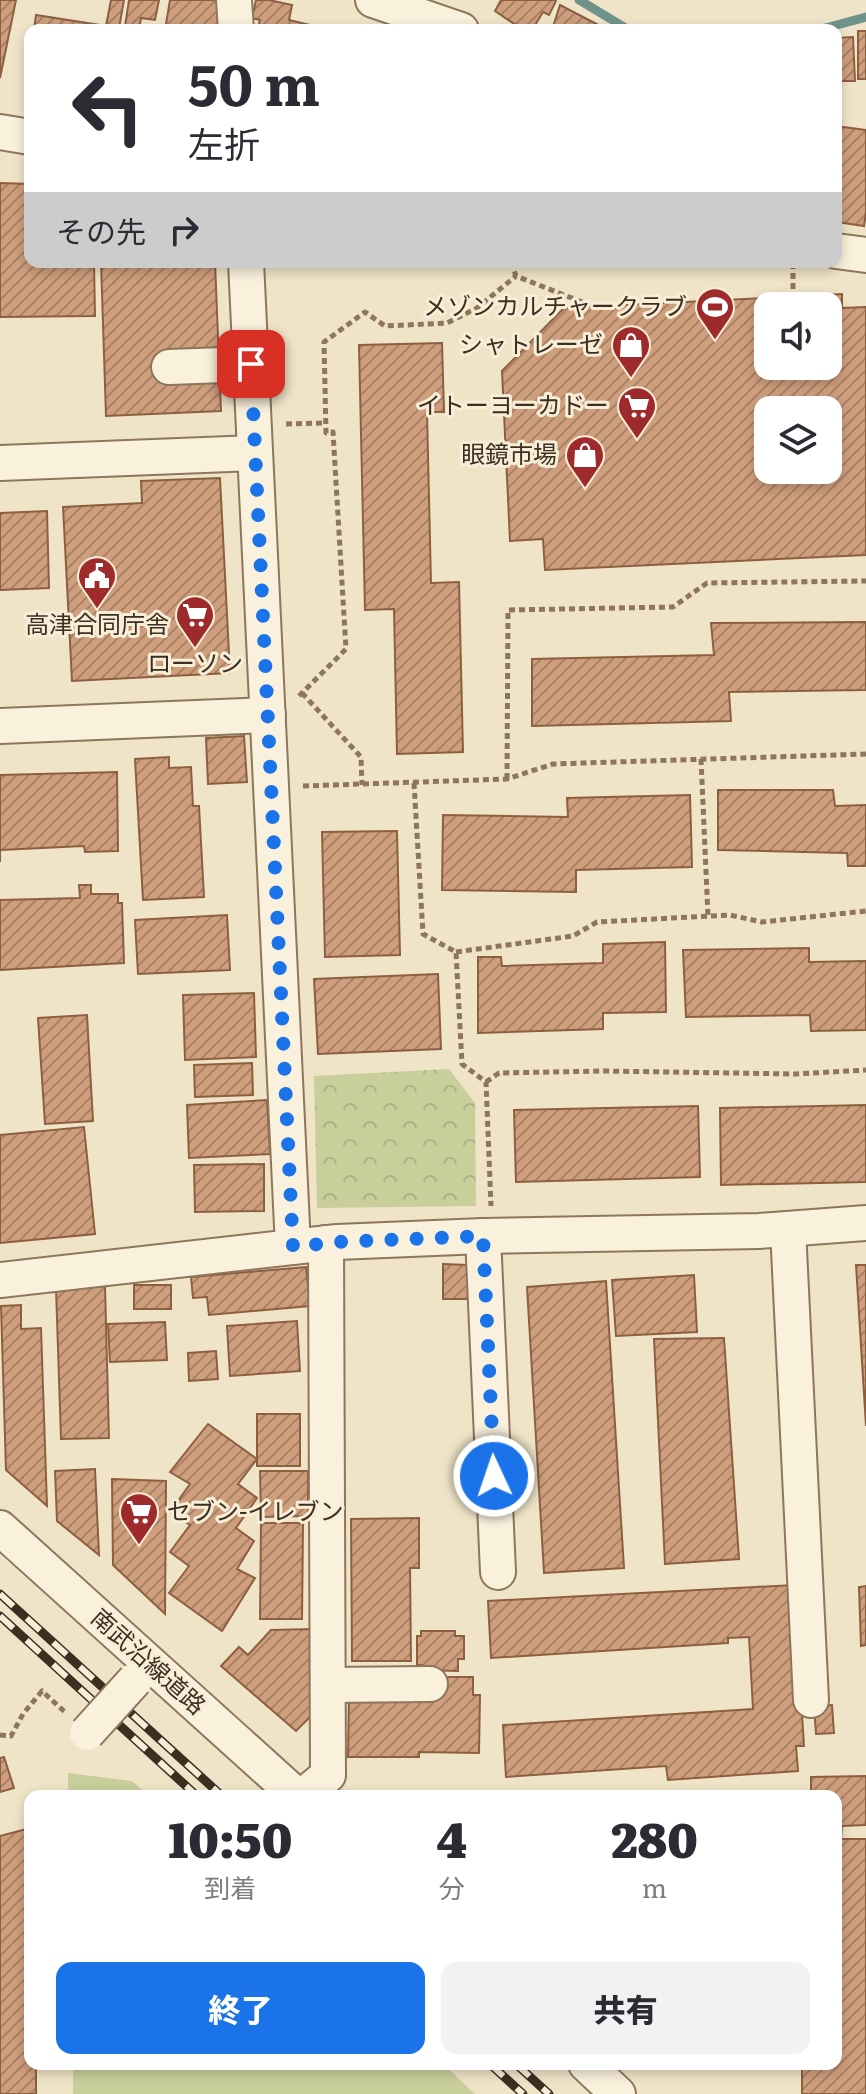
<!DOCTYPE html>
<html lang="ja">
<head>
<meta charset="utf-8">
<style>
  body { margin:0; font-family:Literata,"Noto Sans JP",serif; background:#f2f2f3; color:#2b2b33; height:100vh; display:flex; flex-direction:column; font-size:30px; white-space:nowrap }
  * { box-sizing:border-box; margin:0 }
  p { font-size:26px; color:#7c7c81 }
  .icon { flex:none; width:44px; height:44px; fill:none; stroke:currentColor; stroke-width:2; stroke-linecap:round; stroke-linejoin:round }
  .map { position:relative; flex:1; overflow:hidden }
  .panel { position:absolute; left:24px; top:1790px; width:818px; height:280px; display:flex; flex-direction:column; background:#fff; border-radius:16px; box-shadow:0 4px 12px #0003 }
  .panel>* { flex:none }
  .top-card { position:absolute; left:24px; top:24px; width:818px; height:244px; border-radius:16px; box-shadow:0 4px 12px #0003; background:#fff; color:#2b2b33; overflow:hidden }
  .buttons { position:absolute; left:754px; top:292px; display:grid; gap:16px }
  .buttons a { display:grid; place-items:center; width:88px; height:88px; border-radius:16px; background:#fff; box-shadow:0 4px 12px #0003; font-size:40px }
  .pin { position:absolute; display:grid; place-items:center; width:68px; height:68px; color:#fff; margin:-34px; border-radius:16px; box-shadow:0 4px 12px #0006 }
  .me { position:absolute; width:88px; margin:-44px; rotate:357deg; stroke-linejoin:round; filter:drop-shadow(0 0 6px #0008) }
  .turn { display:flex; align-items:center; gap:28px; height:168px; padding:0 32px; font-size:36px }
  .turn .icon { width:104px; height:104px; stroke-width:2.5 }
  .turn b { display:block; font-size:56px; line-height:68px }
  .then { display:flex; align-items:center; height:76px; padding:0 32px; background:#0003; gap:16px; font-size:30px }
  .eta { display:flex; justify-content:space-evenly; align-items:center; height:136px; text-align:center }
  .eta b { font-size:48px; font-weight:800; line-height:56px }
  .action { display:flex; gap:16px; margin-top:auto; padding:16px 32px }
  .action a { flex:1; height:92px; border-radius:16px; background:#1a73e8; color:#fff; font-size:32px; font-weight:800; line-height:92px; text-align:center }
  .action a+a { background:#f2f2f3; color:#2b2b33 }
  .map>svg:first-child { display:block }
  .forest { fill:url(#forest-crowns) }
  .pitch { fill:#c9cf9b }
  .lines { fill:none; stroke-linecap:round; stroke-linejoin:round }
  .stream { stroke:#6f938a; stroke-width:9 }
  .building { fill:url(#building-hatch); stroke:#8d5f41; stroke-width:2; fill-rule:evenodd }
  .minor-casing { stroke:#8d765c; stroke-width:38 }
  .path { stroke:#8d765c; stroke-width:5; stroke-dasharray:6 4; stroke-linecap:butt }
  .minor { stroke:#faf1dc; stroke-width:34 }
  .rail-casing { stroke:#3d2e20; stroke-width:9 }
  .rail { stroke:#f7eed8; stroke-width:6; stroke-dasharray:18; stroke-linecap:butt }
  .minor-bridge-casing { stroke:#8d765c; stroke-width:38; stroke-linecap:butt }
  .minor-bridge { stroke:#faf1dc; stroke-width:34 }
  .route { stroke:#1a73e8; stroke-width:14; stroke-dasharray:0 25.2 }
  .labels { text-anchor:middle; stroke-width:6; stroke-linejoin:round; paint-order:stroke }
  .poi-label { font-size:24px; fill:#3d2e20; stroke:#f7eed8; text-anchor:end }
  .street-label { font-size:24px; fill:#3d2e20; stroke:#f7eed8 }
</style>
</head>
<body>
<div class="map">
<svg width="866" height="2094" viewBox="0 0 866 2094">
  <defs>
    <pattern id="forest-crowns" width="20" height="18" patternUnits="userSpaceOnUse" patternTransform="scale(2)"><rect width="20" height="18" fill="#c9cf9b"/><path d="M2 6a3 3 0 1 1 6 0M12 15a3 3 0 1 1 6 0" fill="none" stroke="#aeb285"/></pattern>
    <pattern id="building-hatch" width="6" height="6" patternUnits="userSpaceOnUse" patternTransform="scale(2)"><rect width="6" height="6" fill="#cf9f7d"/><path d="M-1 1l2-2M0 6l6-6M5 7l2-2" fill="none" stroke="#a98266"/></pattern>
  </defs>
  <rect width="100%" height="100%" fill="#f0e4c8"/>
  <!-- forest -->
  <polygon class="forest" points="449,1069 475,1103 476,1206 317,1208 314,1076"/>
  <!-- pitch -->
  <g class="pitch">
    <polygon points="68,1773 132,1781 149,1796 68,1796"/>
    <polygon points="73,2064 443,2064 475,2094 73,2094"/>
  </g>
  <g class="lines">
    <!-- stream -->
    <g class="stream">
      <polyline points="579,0 629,30"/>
      <polyline points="818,30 866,17"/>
    </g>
  </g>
  <!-- building -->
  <g class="building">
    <polygon points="0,0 16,0 0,78"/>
    <polygon points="111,0 124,0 119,28 129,30 34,30 36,15 106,26"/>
    <polygon points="129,0 159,0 155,20 141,18 139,29 125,27"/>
    <polygon points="170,0 218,0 219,30 165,30"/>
    <polygon points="256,0 269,0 292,5 289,20 310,25 309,30 257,30 260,20 252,18"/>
    <polygon points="501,0 555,0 556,1 549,15 543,12 532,30 523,30 495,11"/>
    <polygon points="560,5 608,30 552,30"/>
    <rect x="858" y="31" width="8" height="48"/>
    <polygon points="853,37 855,81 836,81 836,38"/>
    <polygon points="836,126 866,130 866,212 864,226 836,222"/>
    <polygon points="0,183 30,184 30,262 94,262 95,316 0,317"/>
    <polygon points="101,262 215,262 221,411 106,416"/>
    <path d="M842 294V308L866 307V555L545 570 543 539 510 541 502 371 564 308ZM768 306H828V366H768ZM768 410H828V470H768Z"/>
    <polygon points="442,343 444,412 427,412 431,583 459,582 463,752 397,754 394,609 365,610 359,345"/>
    <polygon points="220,478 230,673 72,681 63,507 142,503 141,481"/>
    <polygon points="47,511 49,588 0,590 0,513"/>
    <polygon points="866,622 866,690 729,692 731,721 532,726 532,659 714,655 711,623"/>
    <polygon points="244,736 247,782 208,784 206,738"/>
    <polygon points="169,757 169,768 191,767 193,806 199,806 204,897 143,900 135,759"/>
    <polygon points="117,772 118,851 85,852 84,846 0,850 0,862 0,775"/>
    <polygon points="718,790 833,790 835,806 866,805 866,866 848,866 847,853 718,850"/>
    <polygon points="690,795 692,867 576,870 576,892 442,890 443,815 568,817 567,798"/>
    <polygon points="397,831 400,955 325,957 322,832"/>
    <polygon points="79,885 91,885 91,894 118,894 118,903 122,903 124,963 0,970 0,900 80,898"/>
    <polygon points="227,915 230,970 138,974 135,920"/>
    <polygon points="665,942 666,1012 603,1013 603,1029 478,1033 478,957 501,957 502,966 603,963 603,944"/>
    <polygon points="809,948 809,962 866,961 866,1030 811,1031 810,1015 686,1017 683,950"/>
    <polygon points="438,974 441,1049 318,1054 314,979"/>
    <polygon points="254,993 256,1057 185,1060 183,995"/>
    <polygon points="87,1015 93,1121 45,1124 38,1018"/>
    <polygon points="252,1063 253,1095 195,1097 194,1065"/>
    <polygon points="267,1100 270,1154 189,1158 187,1105"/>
    <polygon points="866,1105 866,1182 721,1185 720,1108"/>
    <polygon points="698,1106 700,1177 516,1182 514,1110"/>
    <polygon points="84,1127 95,1234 0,1243 0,1135"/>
    <polygon points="264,1164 264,1211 195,1212 194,1165"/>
    <polygon points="443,1264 468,1265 468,1299 443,1299"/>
    <polygon points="856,1265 866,1265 866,1426"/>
    <polygon points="306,1267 310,1306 209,1315 207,1297 193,1298 191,1277"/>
    <polygon points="694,1275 697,1332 616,1336 612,1280"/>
    <polygon points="606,1281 624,1568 544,1573 527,1287"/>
    <rect x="134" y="1285" width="37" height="24"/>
    <polygon points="105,1286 109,1438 61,1439 56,1288"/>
    <polygon points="21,1305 21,1329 41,1328 47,1506 6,1470 1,1306"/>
    <polygon points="297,1321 300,1371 230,1376 227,1326"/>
    <polygon points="165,1322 167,1360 110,1362 108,1324"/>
    <polygon points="724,1338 739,1559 665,1564 654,1339"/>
    <polygon points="216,1351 218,1379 189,1381 188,1353"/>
    <rect x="257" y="1414" width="43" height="52"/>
    <polygon points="208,1424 257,1459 238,1484 257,1498 236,1528 254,1541 237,1569 255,1578 222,1631 169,1593 189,1566 170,1552 190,1525 170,1512 190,1484 170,1472"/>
    <polygon points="95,1469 99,1555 57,1521 55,1471"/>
    <polygon points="260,1471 308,1471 308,1516 261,1517"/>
    <polygon points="112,1479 166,1481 165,1614 113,1565"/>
    <polygon points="419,1518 419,1568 410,1568 411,1661 352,1661 351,1519"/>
    <polygon points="261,1523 303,1523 302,1619 260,1619"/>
    <polygon points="794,1585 804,1746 796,1746 798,1771 668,1780 666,1766 506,1777 503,1725 753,1709 749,1637 728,1638 728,1643 491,1658 488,1601"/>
    <polygon points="866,1586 866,1645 861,1646 859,1587"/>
    <polygon points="312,1629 314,1713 296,1731 221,1666 239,1647 248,1655 271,1630"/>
    <polygon points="421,1631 455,1631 455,1636 464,1636 464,1659 458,1659 458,1671 422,1670 422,1665 417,1665 417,1636 421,1636"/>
    <polygon points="447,1677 473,1677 473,1695 480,1695 479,1753 419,1752 419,1757 348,1757 349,1695 446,1684"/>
    <polygon points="832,1705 834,1733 816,1734 814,1706"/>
    <polygon points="4,1757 14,1788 0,1792 0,1758"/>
    <polygon points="866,1776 866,1825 842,1826 841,1839 866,1839 866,2094 802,2094 802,2064 836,2064 836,1796 811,1796 811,1777"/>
    <polygon points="30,1828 30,2064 36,2064 36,2094 0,2094 0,1836"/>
  </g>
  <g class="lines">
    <!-- minor casing -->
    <g class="minor-casing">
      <g id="minor">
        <polyline points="234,0 236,30"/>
        <polyline points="373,0 461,30"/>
        <polyline points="0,132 30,137"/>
        <polyline points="836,251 866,255"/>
        <polyline points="246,262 293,1247"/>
        <polyline points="169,367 251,364"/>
        <polyline points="0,463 255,453"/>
        <polyline points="0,726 268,715"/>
        <polyline points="788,1229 811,1700"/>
        <polyline points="483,1236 498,1572"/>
        <polyline points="0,1280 337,1242 483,1236 759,1231 866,1223"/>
        <polyline points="0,1528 297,1796"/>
        <polyline points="328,1685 430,1684"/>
        <polyline points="303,1796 328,1775 326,1243"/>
        <polyline points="586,2064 618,2094"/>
      </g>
    </g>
    <!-- path -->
    <g class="path">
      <polyline points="511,262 516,276 592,306"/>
      <polyline points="793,263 793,297"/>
      <polyline points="286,424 325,423"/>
      <polyline points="302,693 361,757 362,785"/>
      <polyline points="299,696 346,649 333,432 326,433 324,342 365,312 385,326 447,323 477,308 516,276"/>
      <polyline points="701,759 708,916"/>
      <polyline points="507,779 508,610 673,607 707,583 866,581"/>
      <polyline points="414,783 423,934 456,952 462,1064 486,1082 491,1206"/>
      <polyline points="303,786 507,779 553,764 866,754"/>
      <polyline points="456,952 573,936 597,922 730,915 762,922 866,911"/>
      <polyline points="486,1082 499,1073 605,1071 796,1074 866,1070"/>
      <polyline points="0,1735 11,1736 23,1714 42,1691 66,1713"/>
    </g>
    <!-- minor -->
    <use href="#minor" class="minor"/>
    <!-- rail casing -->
    <g class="rail-casing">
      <g id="rail">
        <polyline points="0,1594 222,1796"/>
        <polyline points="0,1616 197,1796"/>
        <polyline points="490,2064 523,2094"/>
        <polyline points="516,2064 549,2094"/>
      </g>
    </g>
    <!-- rail -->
    <use href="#rail" class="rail"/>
    <!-- minor-bridge casing -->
    <g class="minor-bridge-casing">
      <polyline id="minor-bridge" points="87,1733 135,1680"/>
    </g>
    <!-- minor-bridge -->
    <use href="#minor-bridge" class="minor-bridge"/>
  </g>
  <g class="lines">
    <!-- route -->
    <polyline class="route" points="251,364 293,1247 337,1242 483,1236 494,1476"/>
  </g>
  <!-- icons -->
  <defs>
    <g id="stadium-pin" transform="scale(2)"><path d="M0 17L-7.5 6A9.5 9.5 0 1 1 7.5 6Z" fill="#9e2a2b" stroke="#f7eed8"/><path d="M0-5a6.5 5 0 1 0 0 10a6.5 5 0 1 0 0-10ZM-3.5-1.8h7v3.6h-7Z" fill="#fff"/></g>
    <g id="shop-pin" transform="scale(2)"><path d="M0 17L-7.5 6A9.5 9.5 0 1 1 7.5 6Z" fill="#9e2a2b" stroke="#f7eed8"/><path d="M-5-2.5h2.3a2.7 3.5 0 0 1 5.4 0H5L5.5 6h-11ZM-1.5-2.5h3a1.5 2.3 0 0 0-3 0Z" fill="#fff"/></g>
    <g id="supermarket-pin" transform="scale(2)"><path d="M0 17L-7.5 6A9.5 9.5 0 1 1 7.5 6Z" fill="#9e2a2b" stroke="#f7eed8"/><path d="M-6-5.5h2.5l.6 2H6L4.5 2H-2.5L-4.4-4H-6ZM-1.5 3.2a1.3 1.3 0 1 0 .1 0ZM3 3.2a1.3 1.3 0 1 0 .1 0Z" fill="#fff"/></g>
    <g id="civic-pin" transform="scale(2)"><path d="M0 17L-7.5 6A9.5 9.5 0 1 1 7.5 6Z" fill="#9e2a2b" stroke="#f7eed8"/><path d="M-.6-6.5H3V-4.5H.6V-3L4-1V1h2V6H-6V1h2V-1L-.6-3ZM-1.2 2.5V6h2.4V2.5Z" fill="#fff"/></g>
  </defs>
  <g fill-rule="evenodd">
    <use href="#stadium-pin" x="715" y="307"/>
    <use href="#shop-pin" x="631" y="345"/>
    <use href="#supermarket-pin" x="637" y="406"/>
    <use href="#shop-pin" x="585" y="455"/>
    <use href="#civic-pin" x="97" y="576"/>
    <use href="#supermarket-pin" x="195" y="615"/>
    <use href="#supermarket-pin" x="139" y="1512"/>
  </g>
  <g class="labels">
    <!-- poi labels -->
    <g class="poi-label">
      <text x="687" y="315">メゾンカルチャークラブ</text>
      <text x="603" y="353">シャトレーゼ</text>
      <text x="609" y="414">イトーヨーカドー</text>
      <text x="557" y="463">眼鏡市場</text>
      <text x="97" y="633" text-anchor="middle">高津合同庁舎</text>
      <text x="195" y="672" text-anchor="middle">ローソン</text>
      <text x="167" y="1520" text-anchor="start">セブン-イレブン</text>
    </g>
    <!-- street labels -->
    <g class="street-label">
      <text transform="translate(148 1662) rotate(42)" y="8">南武沿線道路</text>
    </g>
  </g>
</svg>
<div class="buttons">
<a><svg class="icon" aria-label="sound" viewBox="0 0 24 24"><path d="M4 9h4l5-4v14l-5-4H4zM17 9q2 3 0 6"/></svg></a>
<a><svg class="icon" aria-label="layers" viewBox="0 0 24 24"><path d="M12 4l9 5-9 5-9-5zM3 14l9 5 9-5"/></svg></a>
</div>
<div class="pin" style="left:251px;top:364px;background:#d93025"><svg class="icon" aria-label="arrive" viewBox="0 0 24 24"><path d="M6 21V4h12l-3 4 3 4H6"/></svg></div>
<svg class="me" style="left:494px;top:1476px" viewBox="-20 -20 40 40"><circle r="17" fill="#1a73e8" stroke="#fff" stroke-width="3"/><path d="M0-11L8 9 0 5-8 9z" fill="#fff"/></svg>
<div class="top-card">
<div class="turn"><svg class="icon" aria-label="left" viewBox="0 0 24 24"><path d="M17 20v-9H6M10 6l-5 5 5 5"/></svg><div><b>50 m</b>左折</div></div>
<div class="then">その先<svg class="icon" aria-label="right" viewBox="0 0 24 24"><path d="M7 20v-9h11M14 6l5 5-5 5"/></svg></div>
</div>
<section class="panel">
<div class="eta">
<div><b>10:50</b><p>到着</p></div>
<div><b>4</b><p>分</p></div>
<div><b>280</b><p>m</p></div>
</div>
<div class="action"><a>終了</a><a>共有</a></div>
</section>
</div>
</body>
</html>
